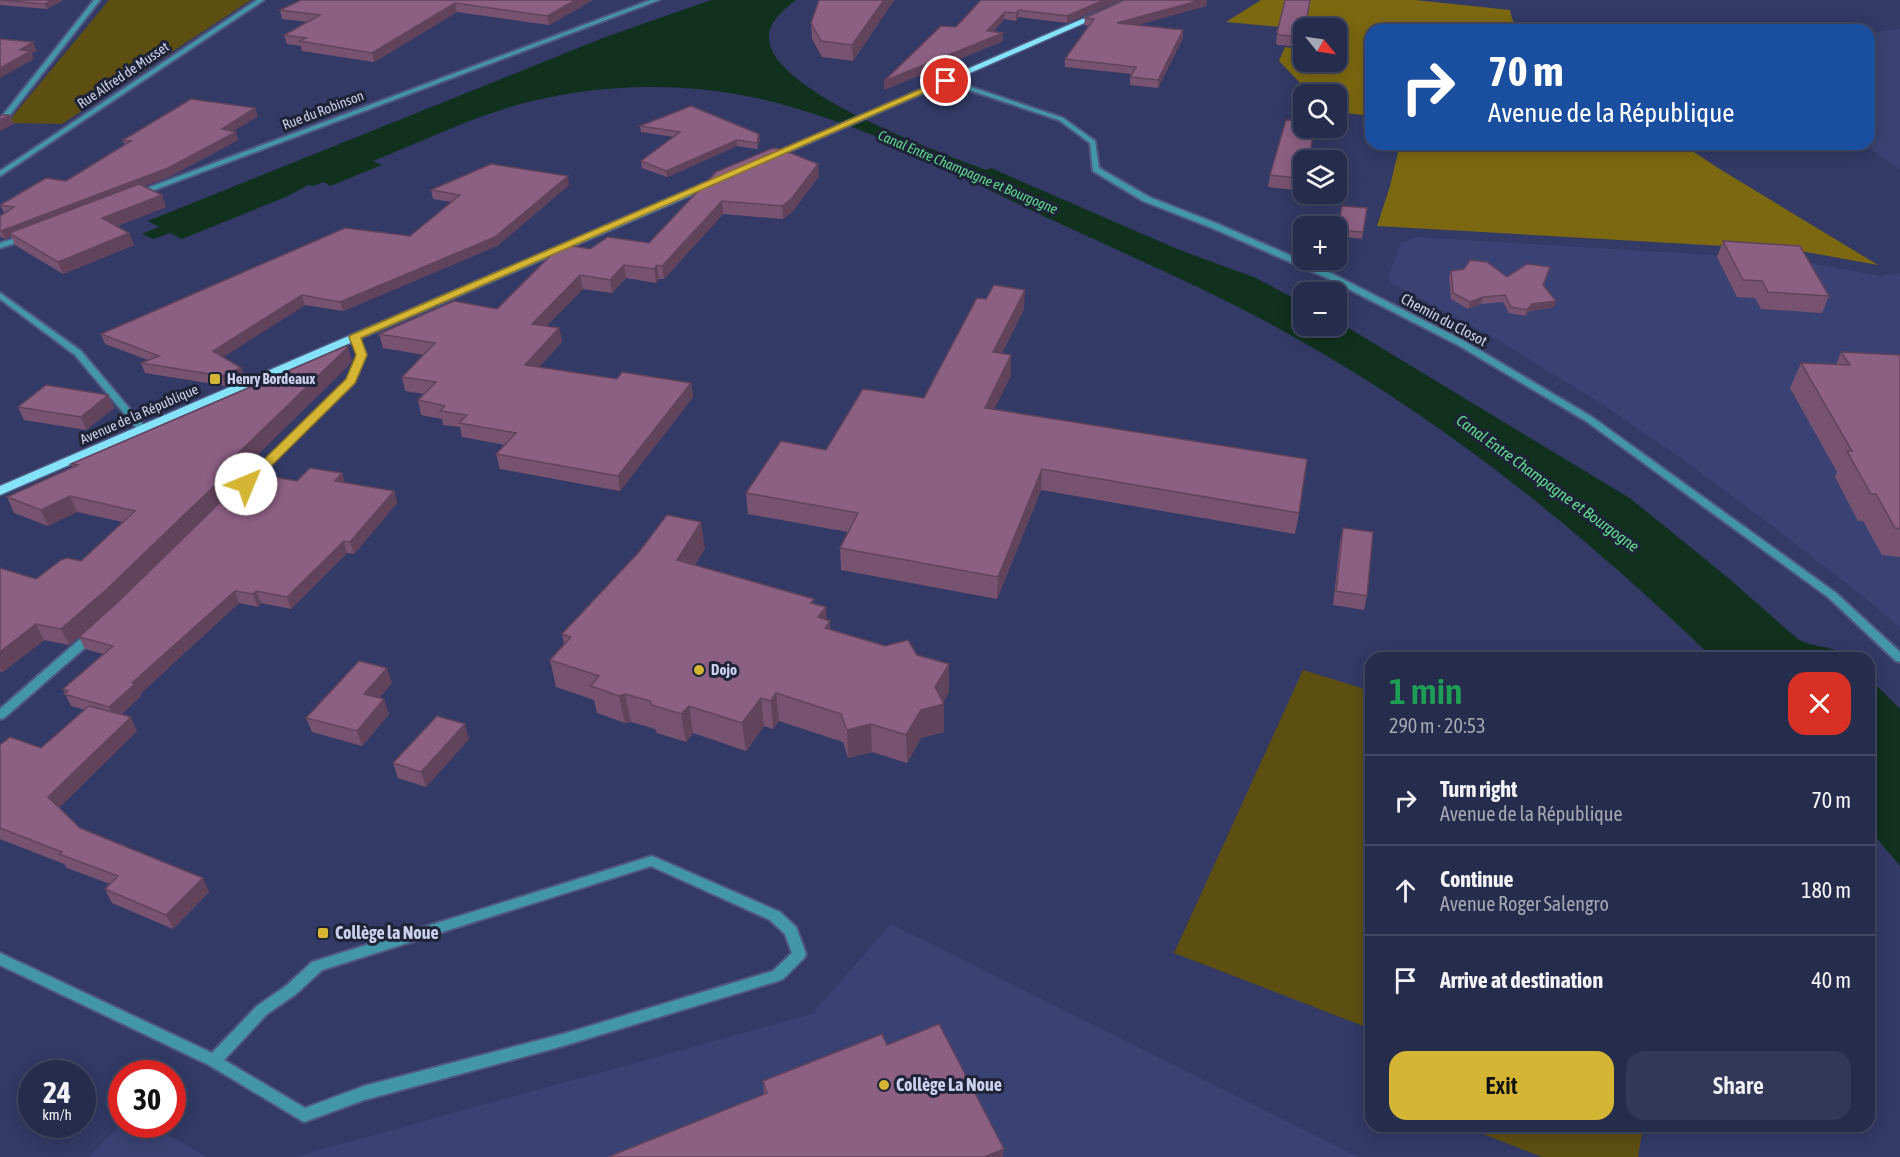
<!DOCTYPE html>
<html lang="en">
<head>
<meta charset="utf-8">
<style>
  body { margin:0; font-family:"Asap Condensed",sans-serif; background:#323856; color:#f1f3f6; height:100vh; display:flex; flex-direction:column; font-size:22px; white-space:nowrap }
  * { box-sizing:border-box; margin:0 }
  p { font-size:20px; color:#a4a7b5 }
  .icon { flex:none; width:33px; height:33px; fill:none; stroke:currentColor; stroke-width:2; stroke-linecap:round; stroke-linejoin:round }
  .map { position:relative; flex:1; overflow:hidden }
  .drawer { position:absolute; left:1365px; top:652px; width:510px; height:480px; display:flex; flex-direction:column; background:#262c4c; border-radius:18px; box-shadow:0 3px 15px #0003,0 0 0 2px #424864 }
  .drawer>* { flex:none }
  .top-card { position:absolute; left:1365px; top:24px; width:510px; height:126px; border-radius:18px; box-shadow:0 3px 15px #0003,0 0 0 2px #424864; background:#1a4fa0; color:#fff; overflow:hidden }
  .needle { width:39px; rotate:120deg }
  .buttons { position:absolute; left:1293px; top:18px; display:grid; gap:12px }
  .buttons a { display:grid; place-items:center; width:54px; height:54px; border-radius:12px; background:#262c4c; box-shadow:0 3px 15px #0003,0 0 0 2px #424864; font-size:30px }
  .speed { position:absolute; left:18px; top:1060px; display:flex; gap:12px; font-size:30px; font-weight:700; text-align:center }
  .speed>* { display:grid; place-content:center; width:78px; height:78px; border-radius:50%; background:#262c4c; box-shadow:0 3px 15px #0003,0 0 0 2px #424864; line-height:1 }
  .speed small { font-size:15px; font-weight:400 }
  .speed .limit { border:9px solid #d22; background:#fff; color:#111 }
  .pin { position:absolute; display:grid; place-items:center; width:51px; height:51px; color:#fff; margin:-26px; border:3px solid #fff; border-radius:50%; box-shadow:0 2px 6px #0007 }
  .me { position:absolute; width:66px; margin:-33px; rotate:45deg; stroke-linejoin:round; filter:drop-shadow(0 0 4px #0008) }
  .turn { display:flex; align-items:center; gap:21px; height:126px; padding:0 24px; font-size:27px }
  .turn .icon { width:78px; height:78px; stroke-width:2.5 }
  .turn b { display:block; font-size:42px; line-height:51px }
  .round { display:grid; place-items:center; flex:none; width:63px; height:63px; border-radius:18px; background:#323856 }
  .overview { display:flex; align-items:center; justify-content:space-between; height:102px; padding:0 24px }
  h1 { font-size:36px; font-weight:600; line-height:45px; color:#1e9e55 }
  .cta { display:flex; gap:12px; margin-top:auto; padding:12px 24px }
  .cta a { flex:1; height:69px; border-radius:18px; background:#d5b534; color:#111; font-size:24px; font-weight:600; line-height:69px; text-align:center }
  .cta a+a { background:#323856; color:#f1f3f6 }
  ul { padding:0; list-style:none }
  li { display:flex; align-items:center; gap:18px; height:90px; padding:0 24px; border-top:2px solid #424864 }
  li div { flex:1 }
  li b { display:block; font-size:22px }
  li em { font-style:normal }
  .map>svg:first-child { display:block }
  .built { fill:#3a4273 }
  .green { fill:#5d4e12 }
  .forest { fill:#7c6811 }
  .water { fill:#12301e }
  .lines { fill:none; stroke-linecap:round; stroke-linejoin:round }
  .minor-casing { stroke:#515880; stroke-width:4 }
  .major-casing { stroke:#515880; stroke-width:3 }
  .minor { fill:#4396a8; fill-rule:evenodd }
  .major { fill:#84e3f9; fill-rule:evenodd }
  .wall { fill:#785371 }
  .shaded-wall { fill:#62435c }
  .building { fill:#8c6083; stroke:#62435c; stroke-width:1.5 }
  .route { fill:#d5b534; stroke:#8a7622; stroke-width:1.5 }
  .poi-dot { fill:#d5b534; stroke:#1f2337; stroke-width:2 }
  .labels { text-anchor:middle; stroke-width:6; stroke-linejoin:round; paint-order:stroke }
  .far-street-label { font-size:14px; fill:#cbd1ec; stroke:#1f2337 }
  .far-water-label { font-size:14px; font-style:italic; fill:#5ddb8f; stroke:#1f2337 }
  .street-label { font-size:15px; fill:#cbd1ec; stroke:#1f2337 }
  .poi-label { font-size:15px; font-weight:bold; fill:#cbd1ec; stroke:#1f2337; text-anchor:start }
  .water-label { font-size:16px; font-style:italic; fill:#5ddb8f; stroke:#1f2337 }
  .near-poi-label { font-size:18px; font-weight:bold; fill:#cbd1ec; stroke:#1f2337; text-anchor:start }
</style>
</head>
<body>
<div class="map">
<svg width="1900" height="1157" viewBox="0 0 1900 1157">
  <rect width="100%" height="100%" fill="#323a65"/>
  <!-- built -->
  <g class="built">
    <polygon points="1900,29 1900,169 1863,144 1869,144 1869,33"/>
    <polygon points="1416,237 1793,260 1881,276 1900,273 1900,628 1870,602 1771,525 1685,461 1605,406 1498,340 1390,282 1388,277 1401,243"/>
    <polygon points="891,924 1358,1157 294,1157 812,1014"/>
    <polygon points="121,1124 151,1125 207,1157 89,1157"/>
  </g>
  <!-- green -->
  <g class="green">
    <polygon points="109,0 251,0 62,124 7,123"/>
    <polygon points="1303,670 1371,691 1371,1029 1174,953"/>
    <polygon points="1465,1127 1643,1127 1638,1157 1542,1157"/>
  </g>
  <!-- forest -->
  <g class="forest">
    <polygon points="1261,0 1415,0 1510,10 1512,19 1519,30 1371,30 1371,116 1337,112 1336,94 1311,94 1279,61 1285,47 1300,49 1303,37 1304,62 1336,62 1336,28 1303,29 1226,22"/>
    <polygon points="1400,144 1682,144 1718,168 1878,265 1795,250 1377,226 1390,186"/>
  </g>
  <!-- water -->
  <g class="water">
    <path d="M711 0H796C785 8 770 21 769 35 764 90 942 153 986 170L991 168 1177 249 1256 278 1303 303 1304 326H1336L1337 321 1631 499 1727 577 1799 640C1815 648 1837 646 1850 658H1713C1584 534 1451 425 1294 337 1189 277 1075 235 968 179L973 176C906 148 835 117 765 100 686 81 595 83 517 105 468 119 421 142 373 161L382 165 330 186 324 182 313 186 308 185 288 196 182 239 170 233 153 239 142 234 159 227 148 221 603 38Z"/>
    <polygon points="1869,678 1900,709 1900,866 1869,829"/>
  </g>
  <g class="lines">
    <!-- minor casing -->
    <g class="minor-casing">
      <g id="minor">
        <polygon points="94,0 100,0 2,125 0,126 0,119"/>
        <polygon points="257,0 264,0 0,176 0,171"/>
        <polygon points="651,0 659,0 141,195 134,193"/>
        <polygon points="947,79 1063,118 1095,141 1099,168 1149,197 1218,224 1333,274 1464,341 1592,417 1836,593 1900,652 1900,662 1896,661 1828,597 1586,421 1458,345 1327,278 1212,228 1143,201 1093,171 1090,143 1059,120 945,82 944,81"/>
        <polygon points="25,235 28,235 28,239 0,248 0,243"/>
        <polygon points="0,293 81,351 145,427 147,429 145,431 139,431 75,355 0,299"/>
        <polygon points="355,334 359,337 366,355 354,383 251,484 245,484 243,482 245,480 347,380 358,355 351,337"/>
        <polygon points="91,632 96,636 95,639 4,718 0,719 0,709 87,633"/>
        <path d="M652 856 780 912 796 927 806 954 804 958 783 979 778 981 563 1046 364 1100 304 1122 209 1065 0 965V953L212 1053 257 1006 286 986 312 962ZM651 866 770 920 785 934 792 953 773 971 563 1034 364 1086 305 1108 224 1060 267 1014 296 994 322 970Z"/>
      </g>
    </g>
    <!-- major casing -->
    <g class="major-casing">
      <g id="major">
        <polygon points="1126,0 1137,0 771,160 762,158"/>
        <polygon points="720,176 724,177 724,181 0,495 0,486"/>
      </g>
    </g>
    <!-- minor -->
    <use href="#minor" class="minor"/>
    <!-- major -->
    <use href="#major" class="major"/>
  </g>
  <!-- wall -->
  <g class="wall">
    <polygon points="0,0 63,0 47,9 0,5"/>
    <polygon points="301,0 593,0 549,25 457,12 374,62 302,51 301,46 287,44 284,35 308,22 282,19 280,10"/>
    <polygon points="819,0 894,0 853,61 822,57 812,39 811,23"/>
    <polygon points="981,0 1121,0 1067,23 1018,17 1016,21 1004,19 993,32 1003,41 884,90 956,27"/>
    <polygon points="1124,0 1207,0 1206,6 1137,25 1183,38 1158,88 1130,85 1130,77 1132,74 1065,67 1065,59 1089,26 1084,25 1085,18"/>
    <polygon points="1304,28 1304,40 1302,47 1278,45 1276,43 1277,33"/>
    <polygon points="258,116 233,131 238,140 171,176 144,186 166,207 117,226 129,233 134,245 63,274 15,245 11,236 5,239 0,236 0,216 4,213 0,205 66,181 125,145 123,140"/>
    <polygon points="640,126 760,140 757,149 737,146 667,177 642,168 641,161 674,137 641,132"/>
    <polygon points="1304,160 1304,191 1268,187 1270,175"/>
    <polygon points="716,172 819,176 792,212 783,219 723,214 664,279 659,279 656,283 626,278 612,293 583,289 546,326 559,328 562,342 539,367 617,379 691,383 693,397 620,491 500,469 496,454 505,445 462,437 460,427 443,425 442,419 421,415 418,400 424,394 405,391 402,377 424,355 383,348 379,334 497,309 590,249 649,243"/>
    <polygon points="569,185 497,246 343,311 305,305 223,357 241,368 244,378 226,386 145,373 141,363 148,360 105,344 101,334 410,236 451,202 433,199 431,190"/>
    <polygon points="1342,206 1367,208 1362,239 1336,236"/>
    <polygon points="1723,241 1829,296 1822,313 1761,309 1755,298 1737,297 1717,257"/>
    <polygon points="1451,271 1507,277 1548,274 1544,285 1554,307 1530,311 1525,316 1509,313 1503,302 1481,304 1468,309 1451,299 1449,277"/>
    <polygon points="1024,309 1002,353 1011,355 1011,375 994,409 1299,513 1295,534 1041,490 997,599 841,570 840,548 848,532 748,514 746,493 924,398"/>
    <polygon points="1841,352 1900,355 1900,557 1882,555 1863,521 1858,521 1835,477 1837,472 1790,388 1801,363 1836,365"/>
    <polygon points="352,362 237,475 240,482 115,605 297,481 342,473 345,483 394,491 397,503 354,554 347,553 291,609 261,603 258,607 239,603 140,694 141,696 121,715 137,731 59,807 80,828 209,892 173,929 112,903 105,889 110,884 67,868 64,864 0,839 0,745 41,748 85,710 71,706 63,689 103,654 85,649 79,637 112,608 69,645 44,640 3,672 0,671 0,568 36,579 81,561 123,522 77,512 48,526 14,513 7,497 73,468 71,464"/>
    <polygon points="108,395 114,408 86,430 24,420 18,407"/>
    <polygon points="1343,528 1367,596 1364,610 1333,605 1340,542"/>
    <polygon points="705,548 695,565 826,607 826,620 830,629 917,655 949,692 943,702 944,732 921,738 907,763 872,752 848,758 843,742 779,721 773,729 764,726 746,751 693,733 686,742 657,733 655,729 631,722 625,723 597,713 594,700 556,687 550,660 564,644 562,634"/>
    <polygon points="392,683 379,698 389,714 362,746 312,732 306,718"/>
    <polygon points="469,739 426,787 398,778 393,763"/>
    <polygon points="887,1045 764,1094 763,1081"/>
  </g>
  <!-- shaded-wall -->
  <g class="shaded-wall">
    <polygon points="52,0 63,0 47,9 45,4"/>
    <polygon points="576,0 593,0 549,25 547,16"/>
    <polygon points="884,0 894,0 853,61 852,45"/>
    <polygon points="1104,0 1121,0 1067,23 1067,16"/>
    <polygon points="1201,0 1207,0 1206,6 1117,31 1117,23"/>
    <polygon points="455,3 457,12 374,62 372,53"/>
    <polygon points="1019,10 1018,17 1016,21 1016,13"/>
    <polygon points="1005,12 1004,19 987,39 987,31"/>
    <polygon points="1183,30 1183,38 1158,88 1158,80"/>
    <polygon points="1003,33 1003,41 884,90 884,81"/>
    <polygon points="33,42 37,51 32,53 34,59 0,78 0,68 20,50"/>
    <polygon points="255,108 258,116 224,137 222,129"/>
    <polygon points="10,115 14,124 0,131 0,120"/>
    <polygon points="236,132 238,140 171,176 14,235 9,233 11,236 5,239 1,231"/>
    <polygon points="759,134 760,140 757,149 757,143"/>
    <polygon points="737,140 737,146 667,177 666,171"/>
    <polygon points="818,164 819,176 792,212 783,219 782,206"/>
    <polygon points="568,176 569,185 497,246 343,311 340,302"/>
    <polygon points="162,195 166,207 107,230 102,218"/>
    <polygon points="722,201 723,214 664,279 662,266"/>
    <polygon points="129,233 134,245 63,274 58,262"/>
    <polygon points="624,265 626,278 612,293 610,280"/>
    <polygon points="657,265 659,279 656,283 654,269"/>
    <polygon points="580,275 583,289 535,338 532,324"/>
    <polygon points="1025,290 1024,309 992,372 993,352"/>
    <polygon points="302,295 305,305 217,361 213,351"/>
    <polygon points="1483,297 1481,304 1468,309 1470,302"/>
    <polygon points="1556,301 1554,307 1530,311 1525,316 1527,310 1532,304"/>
    <polygon points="559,328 562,342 528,379 525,365"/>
    <polygon points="348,347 352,362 237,475 240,482 114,605 69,645 61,629 226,465"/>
    <polygon points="1011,355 1011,375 985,428 985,408"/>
    <polygon points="241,368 244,378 226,386 222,376"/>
    <polygon points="691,383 693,397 620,491 618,476"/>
    <polygon points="108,395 114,408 86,430 81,417"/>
    <polygon points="1042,469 1041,490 997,599 998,577"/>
    <polygon points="342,473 346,485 335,481"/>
    <polygon points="394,491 397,503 354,554 350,542"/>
    <polygon points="70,496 77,512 48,526 41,510"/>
    <polygon points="701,522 705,548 681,587 677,560"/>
    <polygon points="344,541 347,553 291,609 287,597"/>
    <polygon points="235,591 239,603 140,694 141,696 115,720 109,707 132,683"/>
    <polygon points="256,591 261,603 258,607 253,594"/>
    <polygon points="826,607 827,625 830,621 832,649 818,617"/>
    <polygon points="36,624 44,640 3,672 0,667 0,652"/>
    <polygon points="949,664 949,692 941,705 944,704 944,732 921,738 907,763 906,735"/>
    <polygon points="387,668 392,683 369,709 364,694"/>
    <polygon points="776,693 779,721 773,729 771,701"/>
    <polygon points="625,694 631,722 625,723 619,696"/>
    <polygon points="761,698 764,726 746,751 742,723"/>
    <polygon points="384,699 389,714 362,746 357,731"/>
    <polygon points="689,706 693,733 686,742 681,714"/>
    <polygon points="131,717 137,731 56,811 48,797"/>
    <polygon points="465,724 469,739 426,787 421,772"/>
    <polygon points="871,724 872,752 848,758 847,730"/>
    <polygon points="203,878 209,892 173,929 166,915"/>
    <polygon points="1004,1149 1003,1157 984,1157"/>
  </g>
  <!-- building -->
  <g class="building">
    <polygon points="0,0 52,0 45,4"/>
    <polygon points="301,0 576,0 547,16 455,3 372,53 299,41 306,38 284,35 320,15 280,10"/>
    <polygon points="819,0 884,0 852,45 821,41 811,23"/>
    <polygon points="981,0 1104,0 1067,16 1019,10 1016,13 1005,12 987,31 1003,33 884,81 941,26 956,27"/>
    <polygon points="1124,0 1201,0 1117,23 1183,30 1158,80 1130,77 1136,67 1065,59 1094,19 1085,18"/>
    <polygon points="1285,0 1310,0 1305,28 1304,28 1304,37 1280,35 1277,33"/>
    <polygon points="0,39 33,42 20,50 31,51 0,68"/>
    <polygon points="191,99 255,108 222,129 236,132 168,168 1,231 0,230 0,216 14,207 0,205 46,178 66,181 131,141 123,140"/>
    <polygon points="691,106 759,134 757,143 737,140 666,171 641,161 680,132 640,126"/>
    <polygon points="3,115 10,115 0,120 0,116"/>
    <polygon points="1286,120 1304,122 1304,128 1314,128 1309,160 1304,160 1304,179 1270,175"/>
    <polygon points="773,148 781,149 818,164 791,199 782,206 722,201 662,266 657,265 654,269 624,265 610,280 580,275 532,324 559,328 525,365 617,379 622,372 691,383 618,476 496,454 516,433 459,423 467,415 440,411 445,406 418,400 436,382 402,377 435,343 379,334 454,301 497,309 562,244 590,249 608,237 649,243 716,172"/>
    <polygon points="491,164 568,176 495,237 340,302 302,295 213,351 241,368 222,376 141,363 159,356 101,334 345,228 410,236 460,195 431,190"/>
    <polygon points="139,184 162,195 102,218 129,233 58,262 9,233"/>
    <polygon points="1342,206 1367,208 1363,232 1338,230"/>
    <polygon points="1723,241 1800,246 1829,296 1768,292 1762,281 1743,280"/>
    <polygon points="1470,260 1487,262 1507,277 1527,264 1550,267 1543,285 1556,301 1532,304 1527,310 1511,307 1505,295 1483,297 1470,302 1453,293 1451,271 1464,269"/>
    <polygon points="994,285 1025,290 993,352 1011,355 985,408 1307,459 1299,513 1042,469 998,577 840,548 858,513 746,493 781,441 826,450 863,389 924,398 977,298 986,299"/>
    <polygon points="346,346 348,347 226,465 234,467 107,589 61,629 36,624 0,652 0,568 36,579 61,560 67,558 81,561 135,511 70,496 41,510 7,497 78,465 71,464"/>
    <polygon points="1841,352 1900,355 1900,529 1895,528 1876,494 1871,494 1847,451 1852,451 1801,363 1850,365"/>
    <polygon points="46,385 108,395 81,417 18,407"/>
    <polygon points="310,468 342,473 335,481 394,491 350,542 344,541 287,597 256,591 253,594 235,591 132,683 135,684 109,707 64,694 68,691 63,689 113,646 79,637 120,600 250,473 297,481"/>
    <polygon points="667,515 701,522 677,560 814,599 811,603 826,607 818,617 830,621 825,628 885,646 908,640 917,655 949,664 935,687 944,704 921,710 906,735 871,724 847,730 841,714 776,693 771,701 761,698 742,723 689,706 681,714 652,705 650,701 625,694 619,696 591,686 599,676 550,660 571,637 562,634 639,552"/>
    <polygon points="1343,528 1373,532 1367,596 1336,591"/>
    <polygon points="359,661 387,668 364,694 384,699 357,731 306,718"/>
    <polygon points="89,706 131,717 48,797 80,828 203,878 166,915 105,889 118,876 59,854 62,852 0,828 0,745 10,737 41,748"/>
    <polygon points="437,716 465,724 421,772 393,763"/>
    <polygon points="939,1024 1004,1149 984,1157 608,1157 767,1093 763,1081 882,1034 887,1045"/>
  </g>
  <!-- route -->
  <polygon class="route" points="944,79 951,81 361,338 367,355 355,383 250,487 246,488 239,484 346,379 356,355 349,337 351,335"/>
  <!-- markers -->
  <g class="poi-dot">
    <rect x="209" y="373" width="12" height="12" rx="3"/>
    <circle cx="699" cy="670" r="6"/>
    <rect x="317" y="927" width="12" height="12" rx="3"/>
    <circle cx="884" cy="1085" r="6"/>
  </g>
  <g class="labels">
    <!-- far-street labels -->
    <g class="far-street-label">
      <text transform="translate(123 75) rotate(-34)" y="5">Rue Alfred de Musset</text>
      <text transform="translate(323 110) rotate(-21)" y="5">Rue du Robinson</text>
      <text transform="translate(139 414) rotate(-24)" y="5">Avenue de la République</text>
    </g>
    <!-- far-water labels -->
    <g class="far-water-label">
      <text transform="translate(968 172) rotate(23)" y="5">Canal Entre Champagne et Bourgogne</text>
    </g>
    <!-- street labels -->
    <g class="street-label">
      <text transform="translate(1444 320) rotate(28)" y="5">Chemin du Closot</text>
    </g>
    <!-- poi labels -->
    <g class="poi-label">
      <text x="227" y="384">Henry Bordeaux</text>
      <text x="711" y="675">Dojo</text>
    </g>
    <!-- water labels -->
    <g class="water-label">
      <text transform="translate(1548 483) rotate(36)" y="6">Canal Entre Champagne et Bourgogne</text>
    </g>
    <!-- near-poi labels -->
    <g class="near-poi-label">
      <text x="335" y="939">Collège la Noue</text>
      <text x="896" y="1091">Collège La Noue</text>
    </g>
  </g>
</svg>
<div class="buttons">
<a><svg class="needle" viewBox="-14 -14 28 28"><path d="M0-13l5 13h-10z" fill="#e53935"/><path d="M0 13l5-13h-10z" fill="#a4a7b5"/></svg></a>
<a><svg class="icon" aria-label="search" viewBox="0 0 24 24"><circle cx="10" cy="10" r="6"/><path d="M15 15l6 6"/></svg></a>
<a><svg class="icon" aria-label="layers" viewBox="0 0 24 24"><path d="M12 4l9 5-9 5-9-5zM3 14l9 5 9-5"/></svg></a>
<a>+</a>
<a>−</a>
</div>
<div class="speed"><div>24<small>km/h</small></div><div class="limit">30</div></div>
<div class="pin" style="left:946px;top:81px;background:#d93025"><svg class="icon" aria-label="arrive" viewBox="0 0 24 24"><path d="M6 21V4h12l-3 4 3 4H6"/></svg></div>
<svg class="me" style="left:246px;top:484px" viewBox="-20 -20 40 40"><circle r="19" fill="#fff"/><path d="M0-13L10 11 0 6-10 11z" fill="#d5b534"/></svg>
<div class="top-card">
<div class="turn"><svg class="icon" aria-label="right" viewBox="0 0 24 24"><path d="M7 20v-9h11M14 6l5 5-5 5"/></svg><div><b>70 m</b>Avenue de la République</div></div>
</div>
<section class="drawer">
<div class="overview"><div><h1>1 min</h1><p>290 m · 20:53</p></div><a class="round" style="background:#d93025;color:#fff"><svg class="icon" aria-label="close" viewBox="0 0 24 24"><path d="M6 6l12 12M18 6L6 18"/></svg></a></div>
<ul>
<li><svg class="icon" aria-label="right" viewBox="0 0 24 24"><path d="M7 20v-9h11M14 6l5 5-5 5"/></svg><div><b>Turn right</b><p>Avenue de la République</p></div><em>70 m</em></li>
<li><svg class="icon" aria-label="ahead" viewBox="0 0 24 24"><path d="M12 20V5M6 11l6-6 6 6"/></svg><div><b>Continue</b><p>Avenue Roger Salengro</p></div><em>180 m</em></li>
<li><svg class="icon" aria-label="arrive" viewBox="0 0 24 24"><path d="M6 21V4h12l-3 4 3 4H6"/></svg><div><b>Arrive at destination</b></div><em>40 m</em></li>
</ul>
<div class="cta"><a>Exit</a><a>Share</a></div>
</section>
</div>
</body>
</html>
